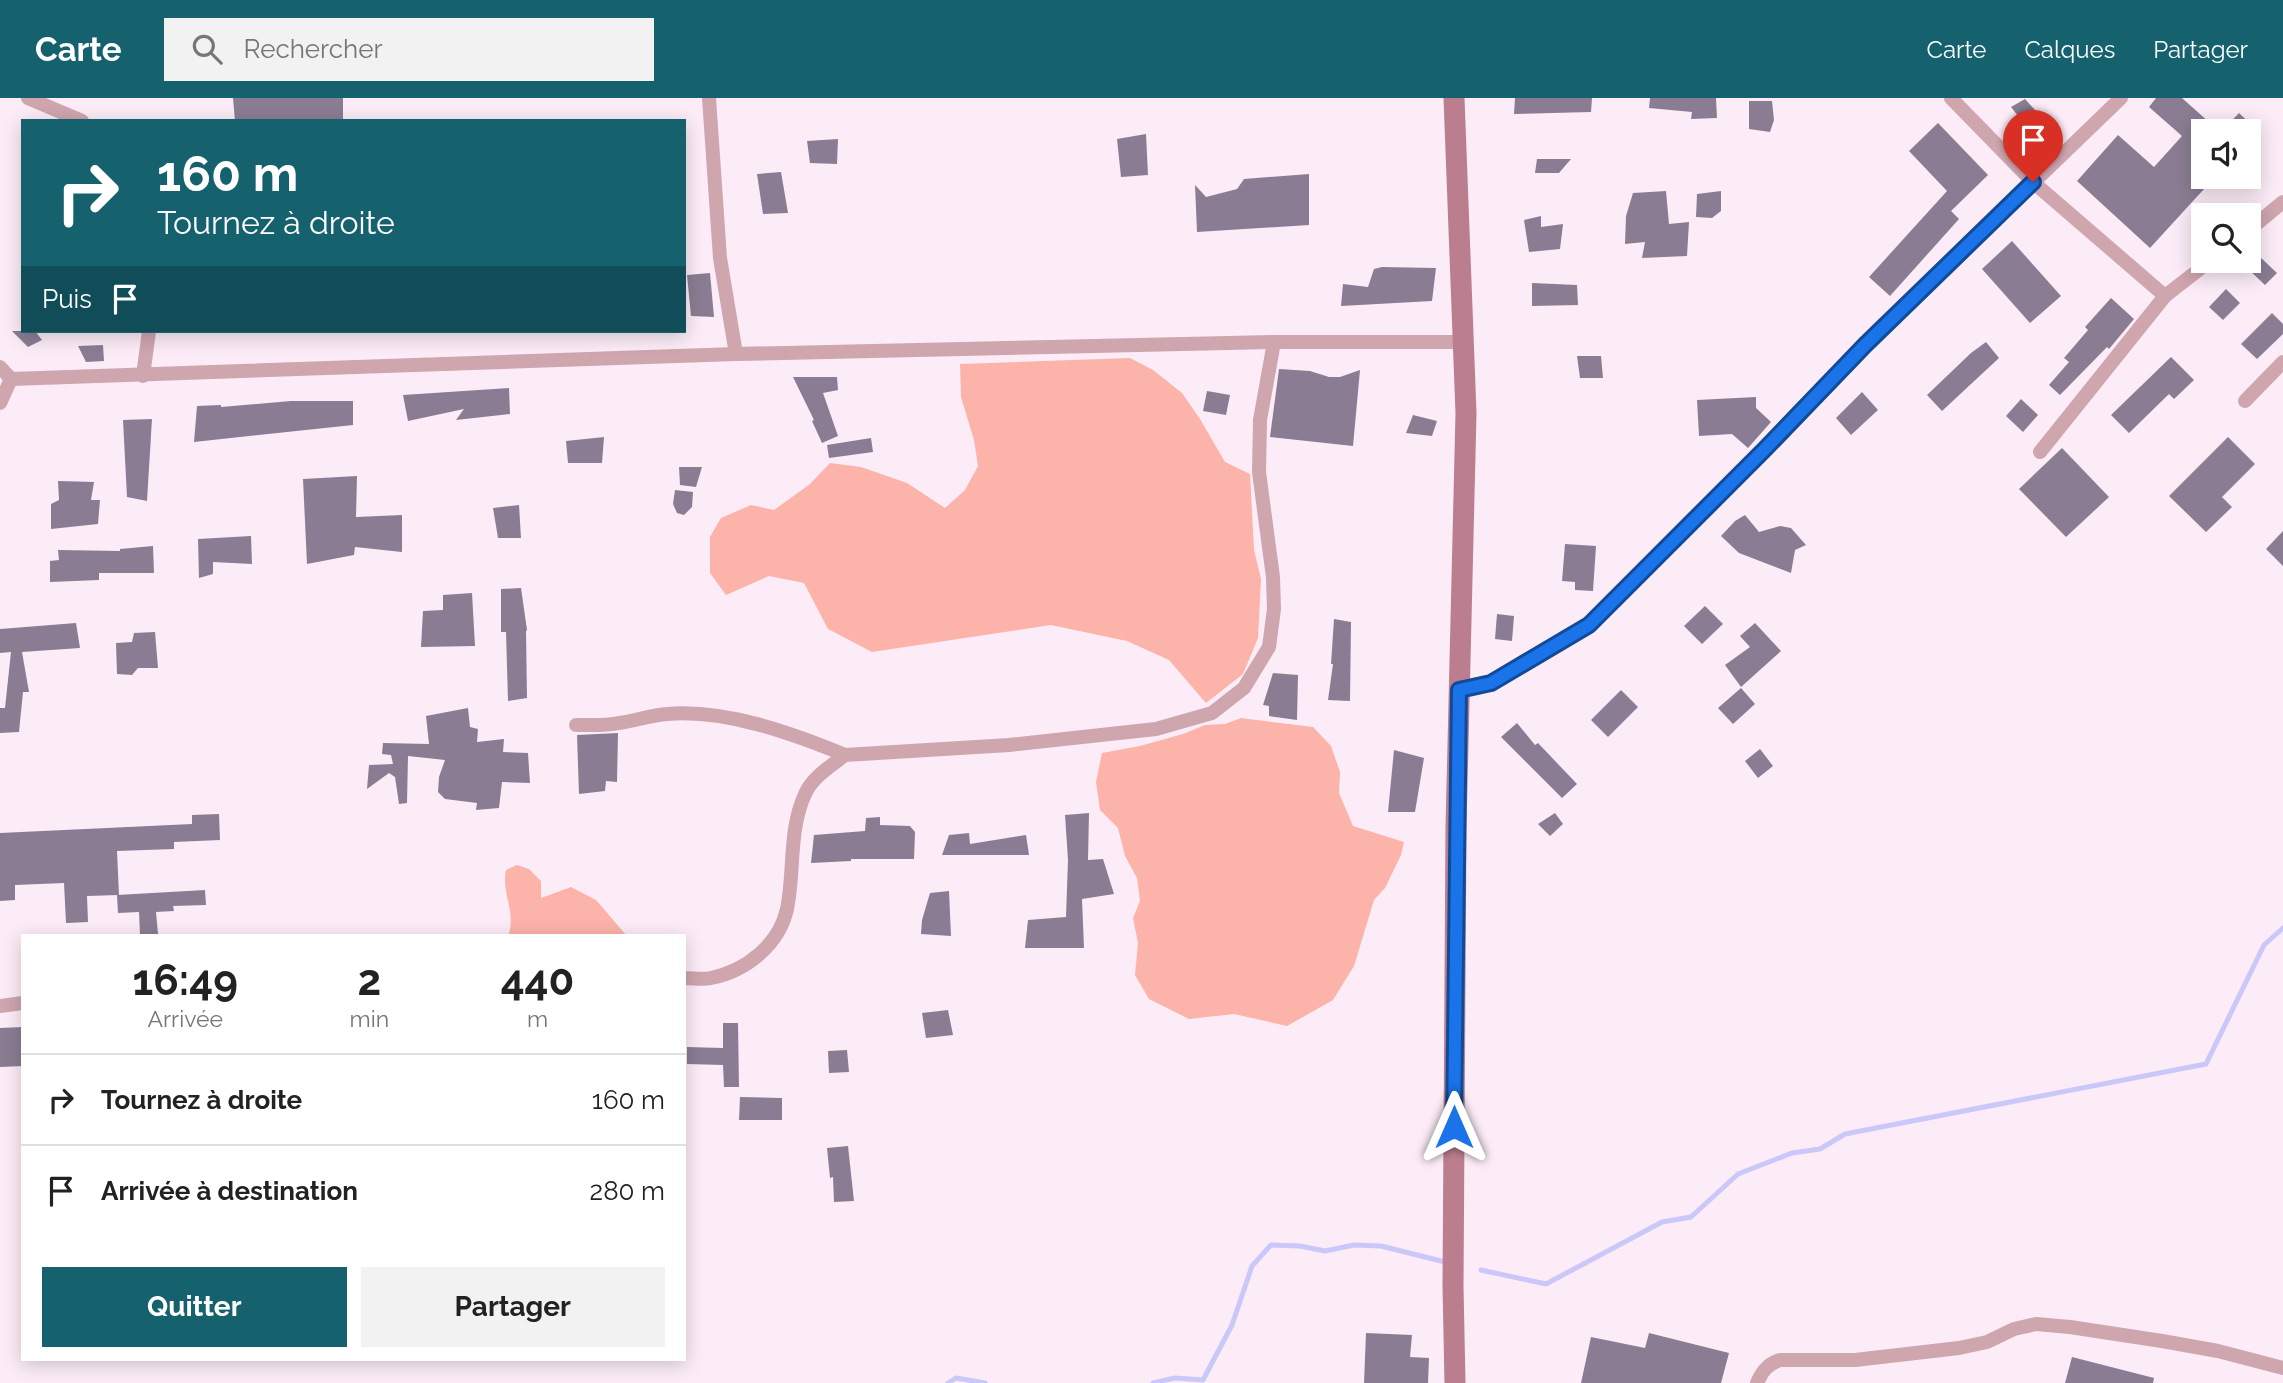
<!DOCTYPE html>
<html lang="fr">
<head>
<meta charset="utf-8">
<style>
  body { margin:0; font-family:Raleway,sans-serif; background:#f2f2f2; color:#222; height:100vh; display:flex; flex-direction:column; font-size:26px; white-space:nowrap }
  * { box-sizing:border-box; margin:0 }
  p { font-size:23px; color:#767676 }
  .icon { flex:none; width:38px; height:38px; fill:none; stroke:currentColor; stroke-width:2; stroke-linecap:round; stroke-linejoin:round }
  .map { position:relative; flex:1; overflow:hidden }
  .side { position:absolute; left:21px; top:836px; width:665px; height:427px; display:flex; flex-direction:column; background:#fff; border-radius:0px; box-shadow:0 4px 18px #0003 }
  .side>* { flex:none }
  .guide { position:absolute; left:21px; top:21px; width:665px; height:214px; border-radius:0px; box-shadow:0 4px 18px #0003; background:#16616e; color:#fff; overflow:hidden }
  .controls { position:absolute; left:2191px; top:21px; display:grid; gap:14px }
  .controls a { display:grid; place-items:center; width:70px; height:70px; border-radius:0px; background:#fff; box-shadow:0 4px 18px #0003; font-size:35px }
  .pin { position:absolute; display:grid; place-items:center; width:60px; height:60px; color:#fff; margin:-72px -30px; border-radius:50% 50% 50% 0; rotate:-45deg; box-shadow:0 0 7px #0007 }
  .pin .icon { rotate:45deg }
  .me { position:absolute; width:77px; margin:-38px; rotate:0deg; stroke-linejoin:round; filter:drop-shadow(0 0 5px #0008) }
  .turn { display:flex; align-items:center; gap:24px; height:147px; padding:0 21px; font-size:32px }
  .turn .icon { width:91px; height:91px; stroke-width:2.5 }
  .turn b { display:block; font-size:49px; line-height:60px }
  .then { display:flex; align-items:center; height:66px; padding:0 21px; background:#0003; gap:14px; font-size:26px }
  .eta { display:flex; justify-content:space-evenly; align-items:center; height:119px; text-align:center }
  .eta b { font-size:42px; font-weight:700; line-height:49px }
  .button { display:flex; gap:14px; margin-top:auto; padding:14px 21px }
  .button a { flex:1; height:80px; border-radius:0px; background:#16616e; color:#fff; font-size:28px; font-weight:700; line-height:80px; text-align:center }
  .button a+a { background:#f2f2f2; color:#222 }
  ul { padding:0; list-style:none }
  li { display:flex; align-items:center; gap:21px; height:91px; padding:0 21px; border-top:2px solid #e0e0e0 }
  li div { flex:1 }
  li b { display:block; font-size:26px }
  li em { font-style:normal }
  header { display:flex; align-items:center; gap:42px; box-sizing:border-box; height:98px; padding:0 35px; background:#16616e; color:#fff }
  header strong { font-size:33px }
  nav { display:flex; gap:38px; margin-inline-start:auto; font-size:24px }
  .search { width:490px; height:63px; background:#f2f2f2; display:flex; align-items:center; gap:18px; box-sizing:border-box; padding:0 24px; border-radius:0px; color:#767676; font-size:26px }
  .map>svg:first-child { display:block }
  .green { fill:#fcb3a9 }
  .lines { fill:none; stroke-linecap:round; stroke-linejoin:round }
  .stream { stroke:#cac7f9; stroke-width:5 }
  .building { fill:#8a7d93 }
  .street { stroke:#cfa5ae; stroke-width:14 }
  .secondary { stroke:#bb7e8e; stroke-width:21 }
  .route-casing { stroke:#114b97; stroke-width:18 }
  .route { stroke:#1a73e8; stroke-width:12 }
</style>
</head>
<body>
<header>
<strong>Carte</strong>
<div class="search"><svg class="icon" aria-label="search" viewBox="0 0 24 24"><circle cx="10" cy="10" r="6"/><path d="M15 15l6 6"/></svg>Rechercher</div>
<nav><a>Carte</a><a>Calques</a><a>Partager</a></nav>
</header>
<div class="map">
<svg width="2283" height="1285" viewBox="0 0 2283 1285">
  <rect width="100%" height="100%" fill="#fcecf7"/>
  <!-- green -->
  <g class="green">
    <polygon points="1130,260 1153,272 1182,295 1200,321 1225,364 1250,376 1254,452 1261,481 1258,540 1243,576 1206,605 1169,562 1127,543 1051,527 872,554 828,531 804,485 769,478 726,497 710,475 710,439 721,420 751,407 774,412 810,386 830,365 861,369 907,385 945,410 965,392 978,368 974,342 961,299 960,266"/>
    <polygon points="1241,620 1313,629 1331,648 1340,674 1339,695 1353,728 1404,744 1401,757 1385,790 1374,802 1354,868 1333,902 1287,928 1234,916 1189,921 1149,901 1135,877 1138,845 1133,820 1140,803 1137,780 1125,758 1118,730 1100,712 1096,684 1102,655 1140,648 1183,636 1205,627 1225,626"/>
    <path d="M517 767 529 771 541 783V800L571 789 596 802 627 838H508C517 816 501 795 506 772Z"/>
  </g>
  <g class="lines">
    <!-- stream -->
    <g class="stream">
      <polyline points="1481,1172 1546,1186 1662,1124 1691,1119 1738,1076 1792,1055 1820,1051 1845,1036 2206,966 2264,847 2283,830"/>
      <polyline points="948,1285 956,1280 985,1285"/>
      <polyline points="1153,1285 1175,1280 1203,1282 1232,1227 1252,1168 1271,1147 1300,1148 1325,1153 1354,1147 1381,1148 1449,1165"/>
    </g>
  </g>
  <!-- building -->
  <g class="building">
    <polygon points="233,0 343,0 343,23 235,23"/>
    <polygon points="1515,0 1592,0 1591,14 1514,16"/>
    <polygon points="1650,0 1716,0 1717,20 1691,21 1692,14 1649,10"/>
    <polygon points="2156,0 2182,0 2219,33 2203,33 2203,79 2215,79 2150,150 2077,83 2118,37 2154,69 2182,38 2149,9"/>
    <polygon points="2025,1 2044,22 2058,32 2046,48 2033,37 2011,9"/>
    <polygon points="1749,3 1772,3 1774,22 1770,34 1749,31"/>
    <polygon points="2239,15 2258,33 2222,33"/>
    <polygon points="1938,25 1988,77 1951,113 1959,121 1890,198 1869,179 1947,93 1909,53"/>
    <polygon points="1146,36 1148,77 1121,79 1117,41"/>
    <polygon points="838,41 837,66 810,65 807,43"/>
    <polygon points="1537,61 1571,61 1559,75 1535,75"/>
    <polygon points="781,74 788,115 763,116 757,76"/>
    <polygon points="1309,76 1309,127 1197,134 1195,87 1206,99 1237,91 1244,81"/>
    <polygon points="1666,93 1669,126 1689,124 1687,158 1642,160 1645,144 1625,146 1626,118 1633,95"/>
    <polygon points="1721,93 1721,113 1712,120 1696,119 1697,96"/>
    <polygon points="1541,118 1541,129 1563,126 1560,151 1529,154 1524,122"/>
    <polygon points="2012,143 2061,198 2030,225 1982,171"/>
    <polygon points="2259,158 2277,175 2265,187 2247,170"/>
    <polygon points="1382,169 1436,170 1432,203 1341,208 1343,186 1368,189 1374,171"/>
    <polygon points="710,175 714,219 691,218 687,177"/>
    <polygon points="1532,185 1577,187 1578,207 1532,208"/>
    <polygon points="2226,191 2240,205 2223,222 2209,209"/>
    <polygon points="2111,200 2134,221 2109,251 2107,249 2060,297 2049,287 2069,264 2064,260 2088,232 2085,229"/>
    <polygon points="2272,215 2283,226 2283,236 2257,261 2241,246"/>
    <polygon points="12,233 35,233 42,242 28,249"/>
    <polygon points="1986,244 1999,260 1942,313 1927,297 1971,255"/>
    <polygon points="103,247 104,263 86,264 78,248"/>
    <polygon points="1577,258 1601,258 1603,280 1580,280"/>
    <polygon points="2171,259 2194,282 2174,301 2169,296 2129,335 2111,317"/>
    <polygon points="1279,271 1310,273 1329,279 1340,279 1360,272 1353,348 1270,339"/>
    <polygon points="793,279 837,279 838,292 823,295 838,338 822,345 812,323 814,322"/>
    <polygon points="509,290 510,316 456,322 464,311 408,323 403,297"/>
    <polygon points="1207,293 1230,297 1226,317 1203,313"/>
    <polygon points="1862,294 1878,312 1851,337 1836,320"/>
    <polygon points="1756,299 1756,310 1771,324 1748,350 1732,336 1699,338 1697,302"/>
    <polygon points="2021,301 2038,317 2023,334 2006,318"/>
    <polygon points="291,303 353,303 353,327 194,344 197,308 221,307 221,309"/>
    <polygon points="1413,317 1437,323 1432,338 1406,335"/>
    <polygon points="152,321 147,403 127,399 123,322"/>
    <polygon points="604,339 602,365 568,365 566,343"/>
    <polygon points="2228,339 2255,366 2222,399 2232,409 2206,434 2169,398"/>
    <polygon points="871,340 873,354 829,360 827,347"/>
    <polygon points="2062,350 2109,399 2066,439 2019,391"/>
    <polygon points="679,369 702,369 696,389 680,387"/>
    <polygon points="357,378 356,419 402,417 402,454 355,449 354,457 307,466 303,381"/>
    <polygon points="58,383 94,384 91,402 100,402 98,426 51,431 51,406 59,402"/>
    <polygon points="675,392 693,394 692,409 684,417 677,415 673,406"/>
    <polygon points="519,407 521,440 498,440 493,410"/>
    <polygon points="1745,417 1759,434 1780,428 1791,430 1806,447 1795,452 1791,475 1739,455 1721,438 1735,423"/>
    <polygon points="2283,433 2283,468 2266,451"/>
    <polygon points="251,438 252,466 213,464 213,476 199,480 198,441"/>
    <polygon points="1565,446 1596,448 1593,493 1575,492 1575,484 1562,483"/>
    <polygon points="153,448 154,475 99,475 99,482 50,484 50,463 59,462 58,452 120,453 120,451"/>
    <polygon points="521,490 527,532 526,533 527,600 508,603 506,534 501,534 501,491"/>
    <polygon points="472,495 475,548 421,549 423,513 443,512 443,497"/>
    <polygon points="1705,508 1723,526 1702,546 1684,528"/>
    <polygon points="1497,516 1514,518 1512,543 1495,541"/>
    <polygon points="1334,521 1351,524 1350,603 1328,602 1333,566 1331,566"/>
    <polygon points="76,525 80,550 22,554 29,594 23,594 19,634 0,635 0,610 5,610 11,554 0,555 0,531"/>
    <polygon points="1755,525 1781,553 1741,589 1725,567 1750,549 1740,538"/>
    <polygon points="155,534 158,570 138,570 132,577 117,576 116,545 132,544 134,535"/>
    <polygon points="1273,575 1298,577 1297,622 1269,618 1269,608 1263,607"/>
    <polygon points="1741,590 1755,606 1733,626 1718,610"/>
    <polygon points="1621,592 1638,609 1608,639 1591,622"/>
    <polygon points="468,610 470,629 478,631 477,644 504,641 503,654 528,655 530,685 502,684 499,710 476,712 477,705 445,701 438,694 439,679 445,662 408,658 407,705 399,706 395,679 389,675 367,691 369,667 393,666 391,657 382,656 383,645 429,646 426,618"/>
    <polygon points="1517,625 1535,647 1538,645 1577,686 1562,700 1501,639"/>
    <polygon points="618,635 617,684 606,683 605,693 579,696 577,637"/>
    <polygon points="1760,651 1773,668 1758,680 1745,663"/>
    <polygon points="1394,652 1424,660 1415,714 1388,714"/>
    <polygon points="1089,715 1088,762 1103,761 1114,796 1082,801 1084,850 1025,850 1028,822 1066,819 1068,762 1065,717"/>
    <polygon points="1555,715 1563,726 1550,738 1538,726"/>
    <polygon points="219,716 220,742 174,744 174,751 117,753 119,797 87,798 88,824 66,825 64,785 15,787 15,802 0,803 0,735 192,726 192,717"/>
    <polygon points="880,719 880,727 910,728 915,734 914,761 851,761 851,763 811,765 814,737 865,733 866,720"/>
    <polygon points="969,735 970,746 1026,737 1029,757 942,757 949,737"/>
    <polygon points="205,792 206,807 173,808 174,813 156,814 158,836 140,837 139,814 118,815 117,797"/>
    <polygon points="949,793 951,838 921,836 922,822 930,795"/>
    <polygon points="948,912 953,937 926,940 922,915"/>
    <polygon points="723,925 738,925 739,989 724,989 723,967 687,966 687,949 723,950"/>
    <polygon points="23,929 23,968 0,969 0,930"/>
    <polygon points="847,952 849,974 829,975 828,953"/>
    <polygon points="740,999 782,1000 782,1022 739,1022"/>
    <polygon points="848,1048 854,1103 834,1104 833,1079 830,1080 827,1050"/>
    <polygon points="1366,1235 1412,1237 1410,1259 1429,1260 1428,1285 1364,1285"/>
    <polygon points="1649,1235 1729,1255 1721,1285 1581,1285 1591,1239 1645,1250"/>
    <polygon points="2072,1259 2154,1280 2153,1285 2065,1285"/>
  </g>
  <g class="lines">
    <!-- street -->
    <g class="street">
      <polyline points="28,0 82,23"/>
      <polyline points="709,0 720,160 736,256"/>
      <polyline points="1951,0 2033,84 2165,198"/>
      <polyline points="2249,132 2283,104"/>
      <polyline points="0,269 11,281 736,256 1274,244 1462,244"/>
      <polyline points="143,278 149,233"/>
      <polyline points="2245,303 2283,264"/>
      <polyline points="0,305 11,281"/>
      <polyline points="2040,354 2165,198 2210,163"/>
      <polyline points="1459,592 1491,585 1589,527 1764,352 1865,247 2121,0"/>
      <path d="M576 627C590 627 605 628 619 625 635 623 651 617 667 616 725 611 792 635 845 657"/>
      <path d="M684 880C693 880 703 882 711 880 746 873 779 847 787 811 795 772 788 731 806 694 813 679 832 667 845 657L1009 647 1156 631 1212 615 1244 590 1269 549 1274 511 1273 479 1259 374 1260 322 1274 244"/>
      <polyline points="0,908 23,905"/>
      <path d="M1757 1285C1762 1273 1768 1266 1780 1262H1855L1959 1250 1987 1244 2014 1231 2036 1226 2070 1229 2162 1243 2218 1253 2283 1270"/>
    </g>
    <!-- secondary -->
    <polyline class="secondary" points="1454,0 1466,315 1456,729 1453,1188 1455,1285"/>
  </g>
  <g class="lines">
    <!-- route casing -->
    <g class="route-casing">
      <polyline id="route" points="1454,1029 1459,592 1491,585 1589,527 1764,352 1865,247 2033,84"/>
    </g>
    <!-- route -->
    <use href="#route" class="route"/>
  </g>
</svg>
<div class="controls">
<a><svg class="icon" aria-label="sound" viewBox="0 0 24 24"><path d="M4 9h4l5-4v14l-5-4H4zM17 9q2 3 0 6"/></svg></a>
<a><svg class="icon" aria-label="search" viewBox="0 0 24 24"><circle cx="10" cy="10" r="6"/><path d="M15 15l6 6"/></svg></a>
</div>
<div class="pin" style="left:2033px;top:84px;background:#d93025"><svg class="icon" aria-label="arrive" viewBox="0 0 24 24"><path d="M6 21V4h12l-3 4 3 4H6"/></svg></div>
<svg class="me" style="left:1454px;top:1029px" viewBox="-20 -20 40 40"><path d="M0-17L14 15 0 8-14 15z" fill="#1a73e8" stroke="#fff" stroke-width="4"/></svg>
<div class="guide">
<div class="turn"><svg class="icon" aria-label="right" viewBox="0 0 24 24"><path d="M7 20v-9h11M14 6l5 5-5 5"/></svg><div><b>160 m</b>Tournez à droite</div></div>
<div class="then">Puis<svg class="icon" aria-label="arrive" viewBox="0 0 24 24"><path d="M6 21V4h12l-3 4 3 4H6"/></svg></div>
</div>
<section class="side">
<div class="eta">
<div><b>16:49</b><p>Arrivée</p></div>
<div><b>2</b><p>min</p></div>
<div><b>440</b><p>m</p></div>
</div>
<ul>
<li><svg class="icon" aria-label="right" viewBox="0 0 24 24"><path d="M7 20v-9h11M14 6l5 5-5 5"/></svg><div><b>Tournez à droite</b></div><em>160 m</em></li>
<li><svg class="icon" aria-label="arrive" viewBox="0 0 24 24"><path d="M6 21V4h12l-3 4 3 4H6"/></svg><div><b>Arrivée à destination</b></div><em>280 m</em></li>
</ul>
<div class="button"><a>Quitter</a><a>Partager</a></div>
</section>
</div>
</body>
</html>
